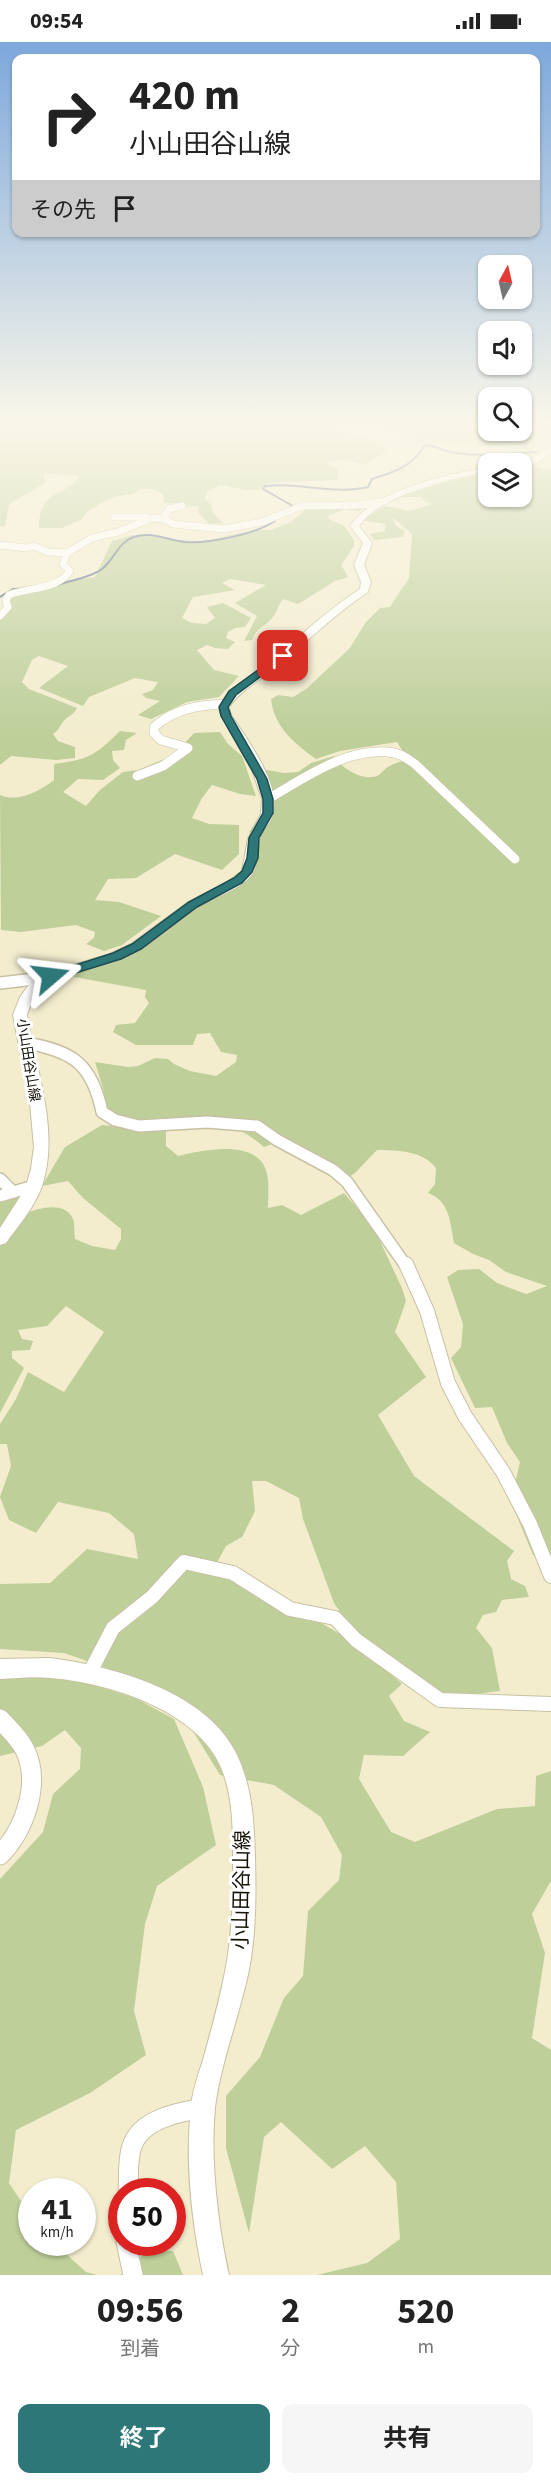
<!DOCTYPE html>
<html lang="ja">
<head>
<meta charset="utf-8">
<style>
  body { margin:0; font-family:"Source Sans 3","Noto Sans JP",sans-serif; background:#f6f6f6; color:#222; height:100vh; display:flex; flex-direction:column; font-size:22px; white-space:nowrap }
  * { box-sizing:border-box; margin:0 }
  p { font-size:20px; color:#767676 }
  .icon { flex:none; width:33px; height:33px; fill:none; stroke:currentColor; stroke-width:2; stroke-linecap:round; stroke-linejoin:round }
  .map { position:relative; height:2233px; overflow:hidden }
  .side { display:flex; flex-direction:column; background:#fff; flex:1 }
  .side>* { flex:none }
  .hud { position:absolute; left:12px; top:12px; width:528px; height:183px; border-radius:12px; box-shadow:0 2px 4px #0004; background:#fff; color:#222; overflow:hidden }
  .needle { width:39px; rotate:8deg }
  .fabs { position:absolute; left:478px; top:213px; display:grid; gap:12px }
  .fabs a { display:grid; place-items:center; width:54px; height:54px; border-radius:12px; background:#fff; box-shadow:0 2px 4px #0004; font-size:30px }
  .speed { position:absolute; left:18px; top:2136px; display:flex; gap:12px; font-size:30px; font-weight:700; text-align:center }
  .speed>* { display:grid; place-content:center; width:78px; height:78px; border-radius:50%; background:#fff; box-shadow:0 2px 4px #0004; line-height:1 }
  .speed small { font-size:15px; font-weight:400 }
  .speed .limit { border:9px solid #d22; background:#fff; color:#111 }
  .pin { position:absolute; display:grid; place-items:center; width:51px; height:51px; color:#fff; margin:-26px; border-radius:12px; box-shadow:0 3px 9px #0006 }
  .me { position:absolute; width:66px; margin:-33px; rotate:73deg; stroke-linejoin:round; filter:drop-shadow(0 0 4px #0008) }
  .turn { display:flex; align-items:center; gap:21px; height:126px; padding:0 18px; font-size:27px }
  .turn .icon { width:78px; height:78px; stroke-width:2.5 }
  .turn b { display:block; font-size:42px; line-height:51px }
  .then { display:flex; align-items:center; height:57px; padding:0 18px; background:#0003; gap:12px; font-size:22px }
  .eta { display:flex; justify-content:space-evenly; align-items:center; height:102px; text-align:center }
  .eta b { font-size:36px; font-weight:700; line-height:42px }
  .primary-button { display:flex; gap:12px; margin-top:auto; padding:12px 18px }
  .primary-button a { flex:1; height:69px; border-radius:12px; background:#2d7778; color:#fff; font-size:24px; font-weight:700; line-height:69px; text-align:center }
  .primary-button a+a { background:#f6f6f6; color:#222 }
  .status { display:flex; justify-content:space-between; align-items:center; height:42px; padding:0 30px; background:#fff; direction:ltr }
  .status svg { height:16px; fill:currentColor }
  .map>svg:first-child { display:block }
  .green { fill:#becf9a }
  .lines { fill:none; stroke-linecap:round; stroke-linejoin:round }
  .stream { stroke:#5d6e90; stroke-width:2 }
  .minor-far4-casing { stroke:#c7c1a3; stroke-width:8 }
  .minor-far3-casing { stroke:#c7c1a3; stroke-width:10 }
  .minor-far2-casing { stroke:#c7c1a3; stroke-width:14 }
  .minor-far1-casing { stroke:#c7c1a3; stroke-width:16 }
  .minor-casing { stroke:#c7c1a3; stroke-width:21 }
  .major-casing { stroke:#c7c1a3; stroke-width:2 }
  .minor-far4 { stroke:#fff; stroke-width:7 }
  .minor-far3 { stroke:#fff; stroke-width:9 }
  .minor-far2 { stroke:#fff; stroke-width:11 }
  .minor-far1 { stroke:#fff; stroke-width:14 }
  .minor { stroke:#fff; stroke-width:19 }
  .major { fill:#fff; fill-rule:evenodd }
  .route { fill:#2d7778; stroke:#1d4d4e; stroke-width:1.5 }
  .labels { text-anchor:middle; stroke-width:6; stroke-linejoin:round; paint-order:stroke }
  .far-street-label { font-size:14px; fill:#141207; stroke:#fff }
  .near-street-label { font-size:20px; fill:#141207; stroke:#fff }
</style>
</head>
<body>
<div class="status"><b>09:54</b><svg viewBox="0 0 49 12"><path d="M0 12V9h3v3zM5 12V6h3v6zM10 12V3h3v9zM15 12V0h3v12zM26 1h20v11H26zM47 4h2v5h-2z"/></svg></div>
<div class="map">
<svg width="551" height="2233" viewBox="0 0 551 2233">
  <rect width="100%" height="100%" fill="#f3edce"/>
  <!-- green -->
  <g class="green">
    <path d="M0 382H294L335 386 386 402 385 410 365 423 344 417 326 421 338 426V438L283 440 267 441 261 447 246 448 220 443 207 450 205 457 212 464V470L223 481 209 482 198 470V464L181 465 182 461H164L163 452 152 447H140L133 452 114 455 101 461 87 470 82 477 62 486H39C39 445 65 457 79 434L44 431 45 441 9 462 5 484H0Z"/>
    <polygon points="330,382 489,382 489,388 522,388 522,382 551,382 551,393 537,394 534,408 409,399 411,393"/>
    <path d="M530 424 551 428V1525L533 1513 511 1460 520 1420 507 1401 492 1365 475 1366 451 1316 461 1305 463 1282 447 1235 458 1228 479 1227 497 1241 526 1252 547 1244 506 1230 489 1218 473 1212 454 1201C450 1180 450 1159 428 1151L435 1142 436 1126C423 1109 398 1108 377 1108L355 1131 339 1141 308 1109 285 1097 264 1105C253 1096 242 1087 227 1085 187 1078 140 1090 104 1066V1050L95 1020 128 1025 138 1024 155 1016 168 1017 174 1022 190 1029 216 1034 236 1020 237 1013 221 1010 210 991 197 992 193 1003H136L113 990 116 983 135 981 149 961 145 955 146 948 63 933 130 905 243 839 250 789 265 765 261 727 284 731 298 730 311 721 334 714C341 726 364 741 379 733 383 730 385 726 390 724 396 720 401 721 407 716L397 700 340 709 316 717C294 701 274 685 271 657L278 653 293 655 306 647 349 607 366 580 380 566 390 565 409 536 412 492 392 475 396 484 405 489 403 495 374 498 370 492 385 489 386 482 360 478 386 464 410 469 432 462 424 459 421 455H399L443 441 489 430V454H522V425Z"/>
    <path d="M365 463 359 469 345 467 328 474 329 477 344 484 354 498V504L341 523 348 535 335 539 298 562 283 557C278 563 277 570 273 575 264 586 257 584 252 598L244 599 257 574 235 561 266 543 230 537 222 541 235 548 193 555 182 576 192 581 206 582 215 576 207 565 223 561 251 576 245 585 235 586 228 590 226 596 235 600 228 607 215 606 207 603 197 608 214 628 239 634 219 655 187 660 151 677 138 673 160 659 146 656 142 652 153 648 158 640 135 636 89 655 83 664 39 646 68 624 39 614 32 618 22 640 29 647 77 666C74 673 67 674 63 680 59 685 59 688 53 692L58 699 75 705V716L56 718 11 714 0 723V573L3 570 7 552 14 546 95 535 112 499 133 493 199 500 255 488H271L291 480 306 467Z"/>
    <path d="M120 689 137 691 126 698 124 708 112 709 113 718 120 726 103 738 78 737 63 750 86 764 100 748 123 730 138 728 174 713 194 691 220 690 228 702 242 714 256 754 240 752 212 743 202 756 192 776 209 782 239 783V812L222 828 175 812 136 836 108 837 95 858 119 860 161 874 122 903 104 909 86 902 94 896 95 890 76 883 21 890 1 888 0 753C18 761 40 749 54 738V722C90 717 94 714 120 689Z"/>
    <path d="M102 1083 166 1089V1104L178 1114C199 1109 244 1099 261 1119 271 1131 268 1152 268 1166L282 1163 301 1173 344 1151 362 1172 379 1197 402 1246 406 1259 395 1290 426 1335 378 1373 414 1434 514 1509 507 1519 511 1537 525 1544 529 1555 502 1558 496 1570 483 1573 476 1586 492 1606 500 1649 459 1654 425 1648 355 1592 334 1561 303 1477 299 1456 266 1439H252L255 1469 242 1495 226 1504 215 1524 256 1555 318 1579 358 1603 402 1642 389 1654 404 1679 430 1690 403 1714 364 1713 359 1737 391 1790 415 1800 497 1767 535 1764 536 1734 551 1729V1839L532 1872 545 1911 532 1996 551 2008V2233H317L367 2221 400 2197 396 2140 365 2104 332 2127 281 2080 264 2095 249 2191 226 2106V2054L260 2015 284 1956 303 1934 308 1869 339 1838 342 1813 321 1775 274 1743 220 1733 172 1655 153 1642 64 1611 0 1607V1542L50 1541 87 1507 138 1517 134 1492 109 1471 58 1460 36 1491 9 1478 0 1455 11 1424 7 1402H0V1382L16 1357 28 1330 64 1350 104 1290 66 1264 47 1284 18 1288 22 1297 33 1299 30 1308 12 1309V1316L24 1326 0 1371V1150L22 1144 25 1171C39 1167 64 1158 73 1177 75 1182 74 1191 75 1197L92 1204 115 1208 121 1197V1187L83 1156 68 1139 42 1144 65 1105Z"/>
    <polygon points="0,1635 45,1635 88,1641 135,1656 174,1677 203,1745 216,1803 157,1844 145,1882 134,1969 146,2013 90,2051 16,2088 9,2141 31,2174 32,2200 54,2201 86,2230 97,2233 0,2233 0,1837 43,1790 53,1752 80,1727 81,1706 65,1688 42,1704 0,1714"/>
    <polygon points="149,2208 173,2209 183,2233 120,2233"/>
  </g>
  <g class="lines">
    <!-- stream -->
    <g class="stream">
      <path d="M289 466 293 464 263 447 265 444C300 440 333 453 368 445L372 437C395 430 412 425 425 403 436 403 444 410 456 411 483 415 509 412 536 410"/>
      <path d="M58 543C71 538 90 536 102 527 114 518 118 500 134 495 151 489 168 498 185 500 208 502 256 492 275 479L272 476"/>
      <polyline points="0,555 13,547 21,547"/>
    </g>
    <!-- minor-far4 casing -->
    <g class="minor-far4-casing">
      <g id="minor-far4">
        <polyline points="114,475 146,475"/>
        <polyline points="163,477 169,467 182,464"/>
        <polyline points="0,503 27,506 33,504 49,510 67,511 92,496 118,490 152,476 165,477 173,482 224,487 262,480 302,464 361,463 385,459"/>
        <path d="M0 574 8 565 6 558 9 553C29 545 57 548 70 529L63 522 67 511"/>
      </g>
    </g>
    <!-- minor-far3 casing -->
    <g class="minor-far3-casing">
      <g id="minor-far3">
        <path d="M137 734 163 724 188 706 161 698 154 691V685C174 667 198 663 225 662"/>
        <path d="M268 757C304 736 350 703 394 711 402 712 409 718 415 722L515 817"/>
      </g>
    </g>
    <!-- minor-far2 casing -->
    <g class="minor-far2-casing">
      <g id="minor-far2">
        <polyline points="0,941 51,935"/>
        <path d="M26 1001C73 1009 92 1022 102 1070L115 1078 139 1084 207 1080 257 1084 277 1098 333 1128 347 1140 406 1224"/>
        <polyline points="0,1137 13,1150"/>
        <polyline points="0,1154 34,1144"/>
      </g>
    </g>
    <!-- minor-far1 casing -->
    <g class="minor-far1-casing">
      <g id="minor-far1">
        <polyline points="406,1222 427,1269 448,1341 465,1374 503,1430 530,1482 551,1534"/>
        <polyline points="89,1632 113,1586 152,1555 184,1520 233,1531 290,1567 335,1576 356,1598 440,1658 551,1662"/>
      </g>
    </g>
    <!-- minor casing -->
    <g class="minor-casing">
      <g id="minor">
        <path d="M0 1677C8 1686 18 1695 24 1706 42 1740 25 1787 0 1813"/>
        <path d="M128 2150C129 2135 127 2118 132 2104 141 2077 179 2070 203 2066"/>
        <polyline points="126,2200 133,2233"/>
      </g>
    </g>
    <!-- major casing -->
    <g class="major-casing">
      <g id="major">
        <polygon points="548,405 551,405 551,411 537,421 522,425 522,422 519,422 531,417"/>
        <path d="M489 425V429C452 437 381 452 359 484L372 501 364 523 371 540 368 550C333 573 304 603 271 629 256 641 240 649 229 665L231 673C247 697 281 742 273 772 271 781 263 787 260 796 256 811 260 826 247 838 232 851 211 856 195 867 170 884 148 907 119 918 82 931 41 929 27 973 36 1029 61 1091 41 1147 33 1167 18 1184 6 1201L0 1203V1186L25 1147 31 1127 34 1105 30 1061 13 973 20 955 28 944 53 929 110 912 131 902 187 861 226 841 242 829 248 797 261 772 262 757 249 719 221 673 219 665C233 643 247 638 266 622 298 596 326 569 360 547L361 540 354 523 363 501 350 484C375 447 446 433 489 425Z"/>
        <path d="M50 1616C112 1624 204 1649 235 1709 252 1742 254 1778 255 1815 256 1853 256 1891 249 1928 240 1972 220 2023 215 2066 210 2116 218 2184 229 2233H203C192 2181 185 2119 191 2066 192 2050 198 2033 203 2018 211 1989 219 1960 225 1930 232 1896 233 1861 233 1826 233 1794 234 1758 222 1728 200 1669 107 1640 50 1636 33 1634 17 1636 0 1637V1617Z"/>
      </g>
    </g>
    <!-- minor-far4 -->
    <use href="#minor-far4" class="minor-far4"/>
    <!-- minor-far3 -->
    <use href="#minor-far3" class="minor-far3"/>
    <!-- minor-far2 -->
    <use href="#minor-far2" class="minor-far2"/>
    <!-- minor-far1 -->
    <use href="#minor-far1" class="minor-far1"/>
    <!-- minor -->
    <use href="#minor" class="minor"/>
    <!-- major -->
    <use href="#major" class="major"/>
  </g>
  <!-- sky -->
  <linearGradient id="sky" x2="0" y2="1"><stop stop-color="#7da8dc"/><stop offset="0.55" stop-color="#faf7e9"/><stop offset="1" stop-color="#faf7e9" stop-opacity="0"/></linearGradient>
  <rect width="551" height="694" fill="url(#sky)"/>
  <!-- route -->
  <polygon class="route" points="280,612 288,614 236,653 228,665 231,674 267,737 273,757 273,771 259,796 258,816 252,830 242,841 197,865 141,907 121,917 56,937 47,937 47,932 113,911 132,902 189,860 234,836 242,829 247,816 249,796 263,771 263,757 257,737 221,674 219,665 229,649"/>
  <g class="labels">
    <!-- far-street labels -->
    <g class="far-street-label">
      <text transform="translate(29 1018) rotate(81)" y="5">小山田谷山線</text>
    </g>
    <!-- near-street labels -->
    <g class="near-street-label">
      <text transform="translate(241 1848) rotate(-89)" y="7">小山田谷山線</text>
    </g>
  </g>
</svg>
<div class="fabs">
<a><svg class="needle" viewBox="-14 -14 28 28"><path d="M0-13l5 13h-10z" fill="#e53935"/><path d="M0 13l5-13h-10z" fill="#767676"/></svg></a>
<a><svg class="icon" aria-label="sound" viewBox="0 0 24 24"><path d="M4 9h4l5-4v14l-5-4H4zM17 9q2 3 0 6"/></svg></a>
<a><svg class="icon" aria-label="search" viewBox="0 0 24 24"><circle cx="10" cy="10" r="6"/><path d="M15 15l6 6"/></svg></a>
<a><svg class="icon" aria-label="layers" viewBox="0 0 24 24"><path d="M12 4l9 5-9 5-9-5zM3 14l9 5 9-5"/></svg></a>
</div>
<div class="speed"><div>41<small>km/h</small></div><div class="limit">50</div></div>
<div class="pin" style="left:283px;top:614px;background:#d93025"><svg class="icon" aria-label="arrive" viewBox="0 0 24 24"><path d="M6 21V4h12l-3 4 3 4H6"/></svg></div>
<svg class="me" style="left:51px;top:934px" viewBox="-20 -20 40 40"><path d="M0-17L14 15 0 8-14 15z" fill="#2d7778" stroke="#fff" stroke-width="4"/></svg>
<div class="hud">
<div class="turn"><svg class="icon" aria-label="right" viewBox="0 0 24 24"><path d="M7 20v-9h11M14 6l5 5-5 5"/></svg><div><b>420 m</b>小山田谷山線</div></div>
<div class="then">その先<svg class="icon" aria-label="arrive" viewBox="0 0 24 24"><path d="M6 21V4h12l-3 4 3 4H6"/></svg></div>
</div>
</div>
<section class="side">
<div class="eta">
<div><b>09:56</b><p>到着</p></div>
<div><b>2</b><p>分</p></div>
<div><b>520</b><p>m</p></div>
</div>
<div class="primary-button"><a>終了</a><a>共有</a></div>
</section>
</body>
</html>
